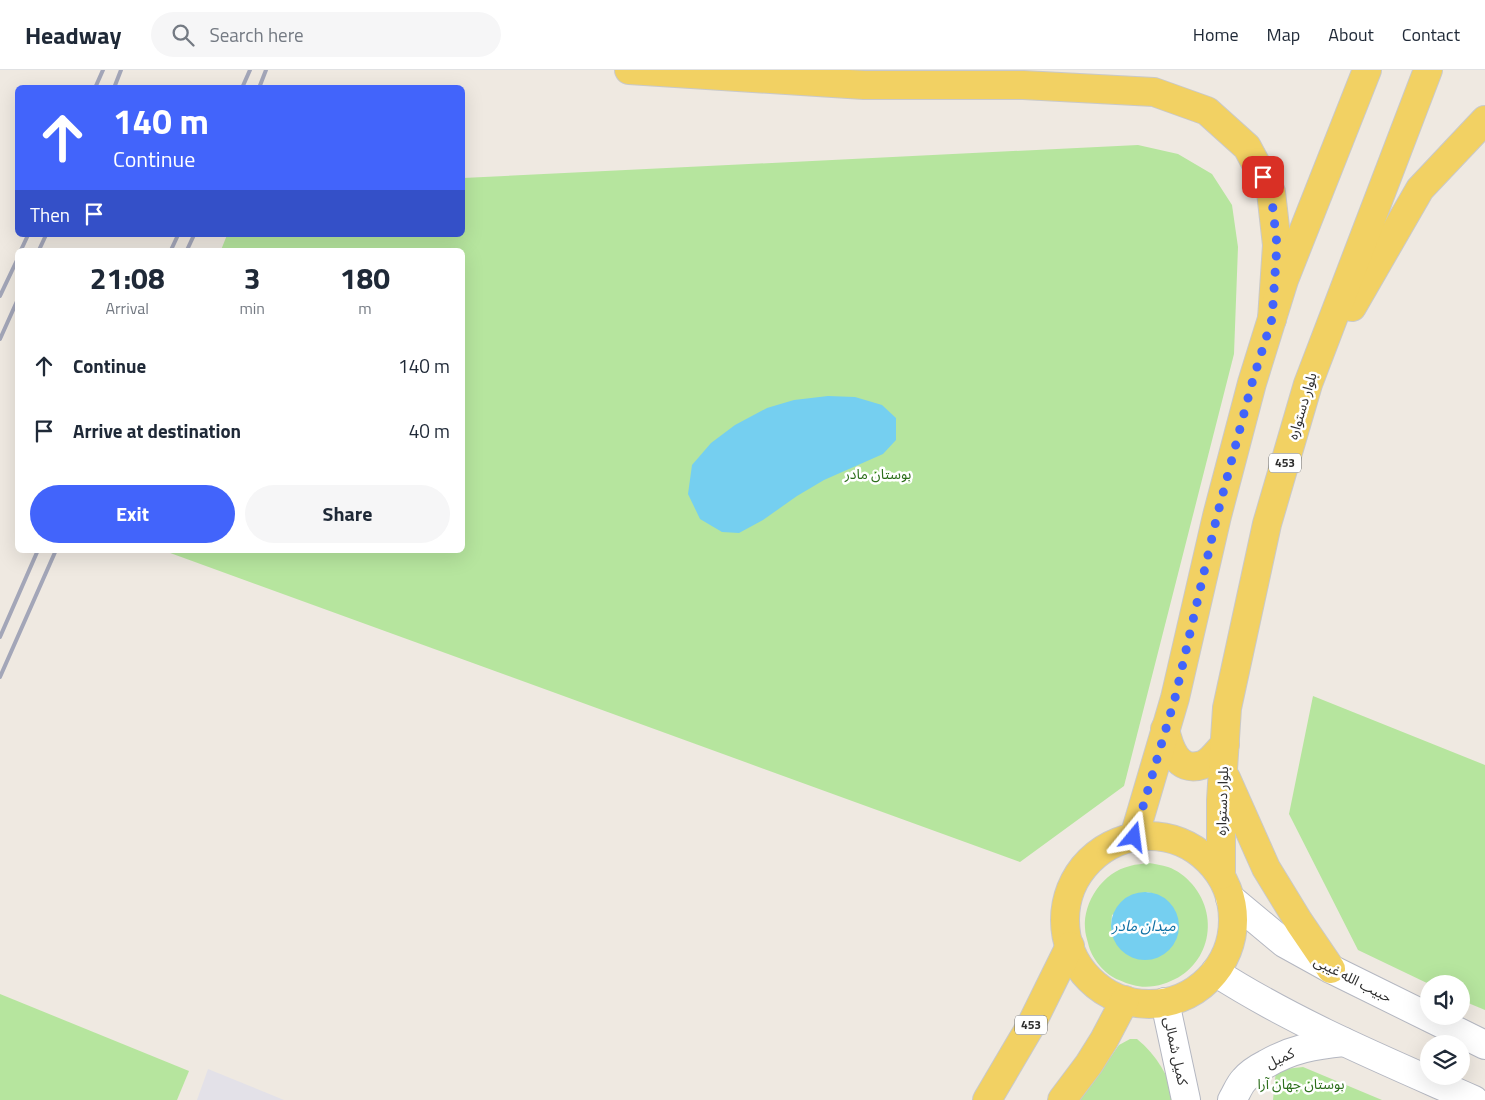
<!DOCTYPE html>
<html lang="en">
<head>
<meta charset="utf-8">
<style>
  body { margin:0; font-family:"Titillium Web","Noto Sans Arabic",sans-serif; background:#f6f6f7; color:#1f2937; height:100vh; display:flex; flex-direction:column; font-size:19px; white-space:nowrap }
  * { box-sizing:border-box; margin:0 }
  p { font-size:16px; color:#747a83 }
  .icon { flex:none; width:28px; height:28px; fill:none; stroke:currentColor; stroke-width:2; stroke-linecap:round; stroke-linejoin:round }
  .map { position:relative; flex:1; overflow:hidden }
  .drawer { position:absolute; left:15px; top:178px; width:450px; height:305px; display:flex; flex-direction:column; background:#fff; border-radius:8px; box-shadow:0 5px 20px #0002 }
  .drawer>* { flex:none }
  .guide { position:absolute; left:15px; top:15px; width:450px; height:152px; border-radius:8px; box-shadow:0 5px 20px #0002; background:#4264fb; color:#fff; overflow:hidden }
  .fabs { position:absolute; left:1420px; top:905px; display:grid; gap:10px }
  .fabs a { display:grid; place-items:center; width:50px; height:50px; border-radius:50%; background:#fff; box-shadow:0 5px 20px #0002; font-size:25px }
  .pin { position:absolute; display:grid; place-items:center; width:42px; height:42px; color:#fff; margin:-21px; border-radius:10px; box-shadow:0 2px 8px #0006 }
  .me { position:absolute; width:55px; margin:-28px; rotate:16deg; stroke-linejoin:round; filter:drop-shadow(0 0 4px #0008) }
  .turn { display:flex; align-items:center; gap:18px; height:105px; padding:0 15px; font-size:22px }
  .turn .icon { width:65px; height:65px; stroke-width:2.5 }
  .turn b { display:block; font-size:35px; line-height:42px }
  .then { display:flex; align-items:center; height:48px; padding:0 15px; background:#0003; gap:10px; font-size:19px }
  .eta { display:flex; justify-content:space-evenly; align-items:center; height:85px; text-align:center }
  .eta b { font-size:30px; font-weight:700; line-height:35px }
  .cta { display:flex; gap:10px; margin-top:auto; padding:10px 15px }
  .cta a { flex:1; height:58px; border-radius:30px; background:#4264fb; color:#fff; font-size:20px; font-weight:700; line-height:58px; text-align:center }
  .cta a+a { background:#f6f6f7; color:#1f2937 }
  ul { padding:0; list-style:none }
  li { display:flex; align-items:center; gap:15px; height:65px; padding:0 15px }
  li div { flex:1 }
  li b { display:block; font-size:19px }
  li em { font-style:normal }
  header { display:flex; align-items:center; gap:30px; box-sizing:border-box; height:70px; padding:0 25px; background:#fff; border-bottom:1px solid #e0e1e3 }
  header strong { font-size:24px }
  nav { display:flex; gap:28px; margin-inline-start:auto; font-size:18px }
  .search { width:350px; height:45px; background:#f6f6f7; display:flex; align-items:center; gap:12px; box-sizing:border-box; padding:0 18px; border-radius:28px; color:#747a83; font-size:19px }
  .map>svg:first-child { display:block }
  .industrial { fill:#e3e1e8 }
  .green { fill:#b6e59e; fill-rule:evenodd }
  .water { fill:#75cff0 }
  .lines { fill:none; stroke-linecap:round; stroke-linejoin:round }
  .secondary-casing { stroke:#b4b7c1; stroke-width:30 }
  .primary-casing { stroke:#c9c9c9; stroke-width:30 }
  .secondary { stroke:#fff; stroke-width:28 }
  .primary { stroke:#f2d163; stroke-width:28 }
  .rail { stroke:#a3a6b8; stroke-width:4 }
  .route { stroke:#4264fb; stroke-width:9; stroke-dasharray:0 16.2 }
  .labels { text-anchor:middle; stroke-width:5; stroke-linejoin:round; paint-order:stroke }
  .shield { fill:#fff; stroke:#6d6d6d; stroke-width:1 }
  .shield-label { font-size:12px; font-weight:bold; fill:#2e2e2e }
  .street-label { font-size:14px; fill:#2e2e2e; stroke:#fff }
  .park-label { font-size:14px; fill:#2c6e1b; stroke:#fff }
  .water-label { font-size:15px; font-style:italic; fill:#0d6fa3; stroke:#fff }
</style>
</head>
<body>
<header>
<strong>Headway</strong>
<div class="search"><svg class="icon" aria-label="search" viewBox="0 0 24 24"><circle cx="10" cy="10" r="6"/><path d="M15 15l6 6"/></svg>Search here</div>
<nav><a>Home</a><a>Map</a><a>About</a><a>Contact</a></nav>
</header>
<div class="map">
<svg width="1485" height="1030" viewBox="0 0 1485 1030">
  <rect width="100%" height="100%" fill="#efe9e1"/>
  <!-- industrial -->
  <polygon class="industrial" points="208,999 284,1030 197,1030"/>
  <!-- green -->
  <g class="green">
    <polygon points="1138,75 1178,84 1212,104 1232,135 1238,177 1234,284 1124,716 1020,792 162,480 462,480 462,180 221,180 227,165 462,165 463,108"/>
    <polygon points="1313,626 1485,695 1485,940 1461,930 1461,914 1429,914 1358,880 1289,744"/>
    <path d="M1149 793C1155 794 1162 795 1168 797 1177 800 1186 807 1192 814 1222 849 1208 901 1163 914 1154 917 1142 918 1133 915 1128 914 1124 912 1119 910 1105 905 1091 888 1088 873 1087 869 1085 863 1085 858 1083 832 1103 802 1130 796 1136 794 1143 794 1149 793ZM1147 822C1169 827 1178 839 1178 861L1113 867 1111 856 1112 845Z"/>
    <polygon points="0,924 189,1001 177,1030 0,1030"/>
    <path d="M1130 969H1137C1157 985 1168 1006 1176 1030H1080L1119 975Z"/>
    <polygon points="1303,997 1382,1030 1273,1030 1276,1000"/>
  </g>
  <!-- water -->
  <g class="water">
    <polygon points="828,326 855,327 882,335 896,348 896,370 883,384 824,410 797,426 763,450 739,463 722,462 700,449 688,424 692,395 711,373 735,355 767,338 794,330"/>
    <circle cx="1145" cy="856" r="34"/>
  </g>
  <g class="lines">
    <!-- secondary casing -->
    <g class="secondary-casing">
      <g id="secondary">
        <polyline points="1230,828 1284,873 1331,899 1485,975"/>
        <path d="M1215 902C1296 954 1386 991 1474 1030"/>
        <polyline points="1165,932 1186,1030"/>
        <path d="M1232 1030C1236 1024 1239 1015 1244 1010 1250 1003 1258 998 1266 994 1292 979 1314 975 1344 972"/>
      </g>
    </g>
    <!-- primary casing -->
    <g class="primary-casing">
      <g id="primary">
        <polyline points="629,0 864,15 1023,15 1154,22 1207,41 1247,77 1271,122 1277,175 1272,249"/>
        <polyline points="1352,237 1420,119 1485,50"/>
        <path d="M1165 659C1169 677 1177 703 1202 695 1211 692 1218 681 1225 674"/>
        <polyline points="1226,708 1266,798 1299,852 1331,899"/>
        <circle cx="1149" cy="850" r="84"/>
        <polyline points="1134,767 1175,628 1217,446 1252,313 1284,210 1367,0"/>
        <polyline points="1221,805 1221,730 1227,638 1267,454 1308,314 1428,0"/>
        <polyline points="987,1030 1030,957 1070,876"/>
        <polyline points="1062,1030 1089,994 1104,970 1125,930"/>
      </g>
    </g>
    <!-- secondary -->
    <use href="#secondary" class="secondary"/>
    <!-- primary -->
    <use href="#primary" class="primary"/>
    <!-- rail -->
    <g class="rail">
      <polyline points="95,18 103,0"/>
      <polyline points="114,18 121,0"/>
      <polyline points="242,18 250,0"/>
      <polyline points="259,18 266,0"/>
      <polyline points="21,180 28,165"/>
      <polyline points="39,180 46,165"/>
      <polyline points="171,180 178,165"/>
      <polyline points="187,180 194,165"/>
      <polyline points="0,226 18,188"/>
      <polyline points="0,269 18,229"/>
      <polyline points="0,567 38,480"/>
      <polyline points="0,607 56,480"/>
    </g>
  </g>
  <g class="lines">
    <!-- route -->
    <polyline class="route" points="1134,767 1175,628 1217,446 1252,313 1272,249 1277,175 1271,122 1263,107"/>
  </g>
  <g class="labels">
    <!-- shield labels -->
    <g class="shield">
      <rect x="1269" y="383.5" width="32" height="19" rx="4"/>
      <rect x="1015" y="945.5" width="32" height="19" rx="4"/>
    </g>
    <g class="shield-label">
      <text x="1285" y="397">453</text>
      <text x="1031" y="959">453</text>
    </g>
    <!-- street labels -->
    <g class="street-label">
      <text transform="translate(1302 336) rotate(-73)" y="5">بلوار دستواره</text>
      <text transform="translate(1222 731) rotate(-88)" y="5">بلوار دستواره</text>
      <text transform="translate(1353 909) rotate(27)" y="5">حبیب الله غیبی</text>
      <text transform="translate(1176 981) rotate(78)" y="5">کمیل شمالی</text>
      <text transform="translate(1280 988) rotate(-25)" y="5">کمیل</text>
    </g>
    <!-- park labels -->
    <g class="park-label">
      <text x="878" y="409">بوستان مادر</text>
      <text x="1301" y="1019">بوستان جهان آرا</text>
    </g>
    <!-- water labels -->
    <g class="water-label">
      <text x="1144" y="861">میدان مادر</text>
    </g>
  </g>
</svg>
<div class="fabs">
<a><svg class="icon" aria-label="sound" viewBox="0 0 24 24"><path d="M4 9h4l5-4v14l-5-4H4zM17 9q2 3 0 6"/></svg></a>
<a><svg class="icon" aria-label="layers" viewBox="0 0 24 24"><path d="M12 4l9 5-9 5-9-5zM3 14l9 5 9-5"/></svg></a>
</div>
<div class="pin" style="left:1263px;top:107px;background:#d93025"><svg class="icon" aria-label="arrive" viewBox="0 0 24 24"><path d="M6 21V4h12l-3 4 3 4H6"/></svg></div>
<svg class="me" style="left:1134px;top:767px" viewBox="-20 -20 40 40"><path d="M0-17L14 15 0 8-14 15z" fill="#4264fb" stroke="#fff" stroke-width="4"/></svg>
<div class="guide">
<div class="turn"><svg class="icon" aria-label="ahead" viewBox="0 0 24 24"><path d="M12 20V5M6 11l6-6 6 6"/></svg><div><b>140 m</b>Continue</div></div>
<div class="then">Then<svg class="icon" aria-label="arrive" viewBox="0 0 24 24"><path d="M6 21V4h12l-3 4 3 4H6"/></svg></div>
</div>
<section class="drawer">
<div class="eta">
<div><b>21:08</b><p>Arrival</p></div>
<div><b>3</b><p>min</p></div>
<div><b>180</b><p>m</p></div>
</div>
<ul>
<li><svg class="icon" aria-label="ahead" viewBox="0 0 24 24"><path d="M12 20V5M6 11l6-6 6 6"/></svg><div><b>Continue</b></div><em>140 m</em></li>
<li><svg class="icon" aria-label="arrive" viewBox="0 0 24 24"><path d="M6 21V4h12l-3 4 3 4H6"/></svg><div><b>Arrive at destination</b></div><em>40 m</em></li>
</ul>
<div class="cta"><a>Exit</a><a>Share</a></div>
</section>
</div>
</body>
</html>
